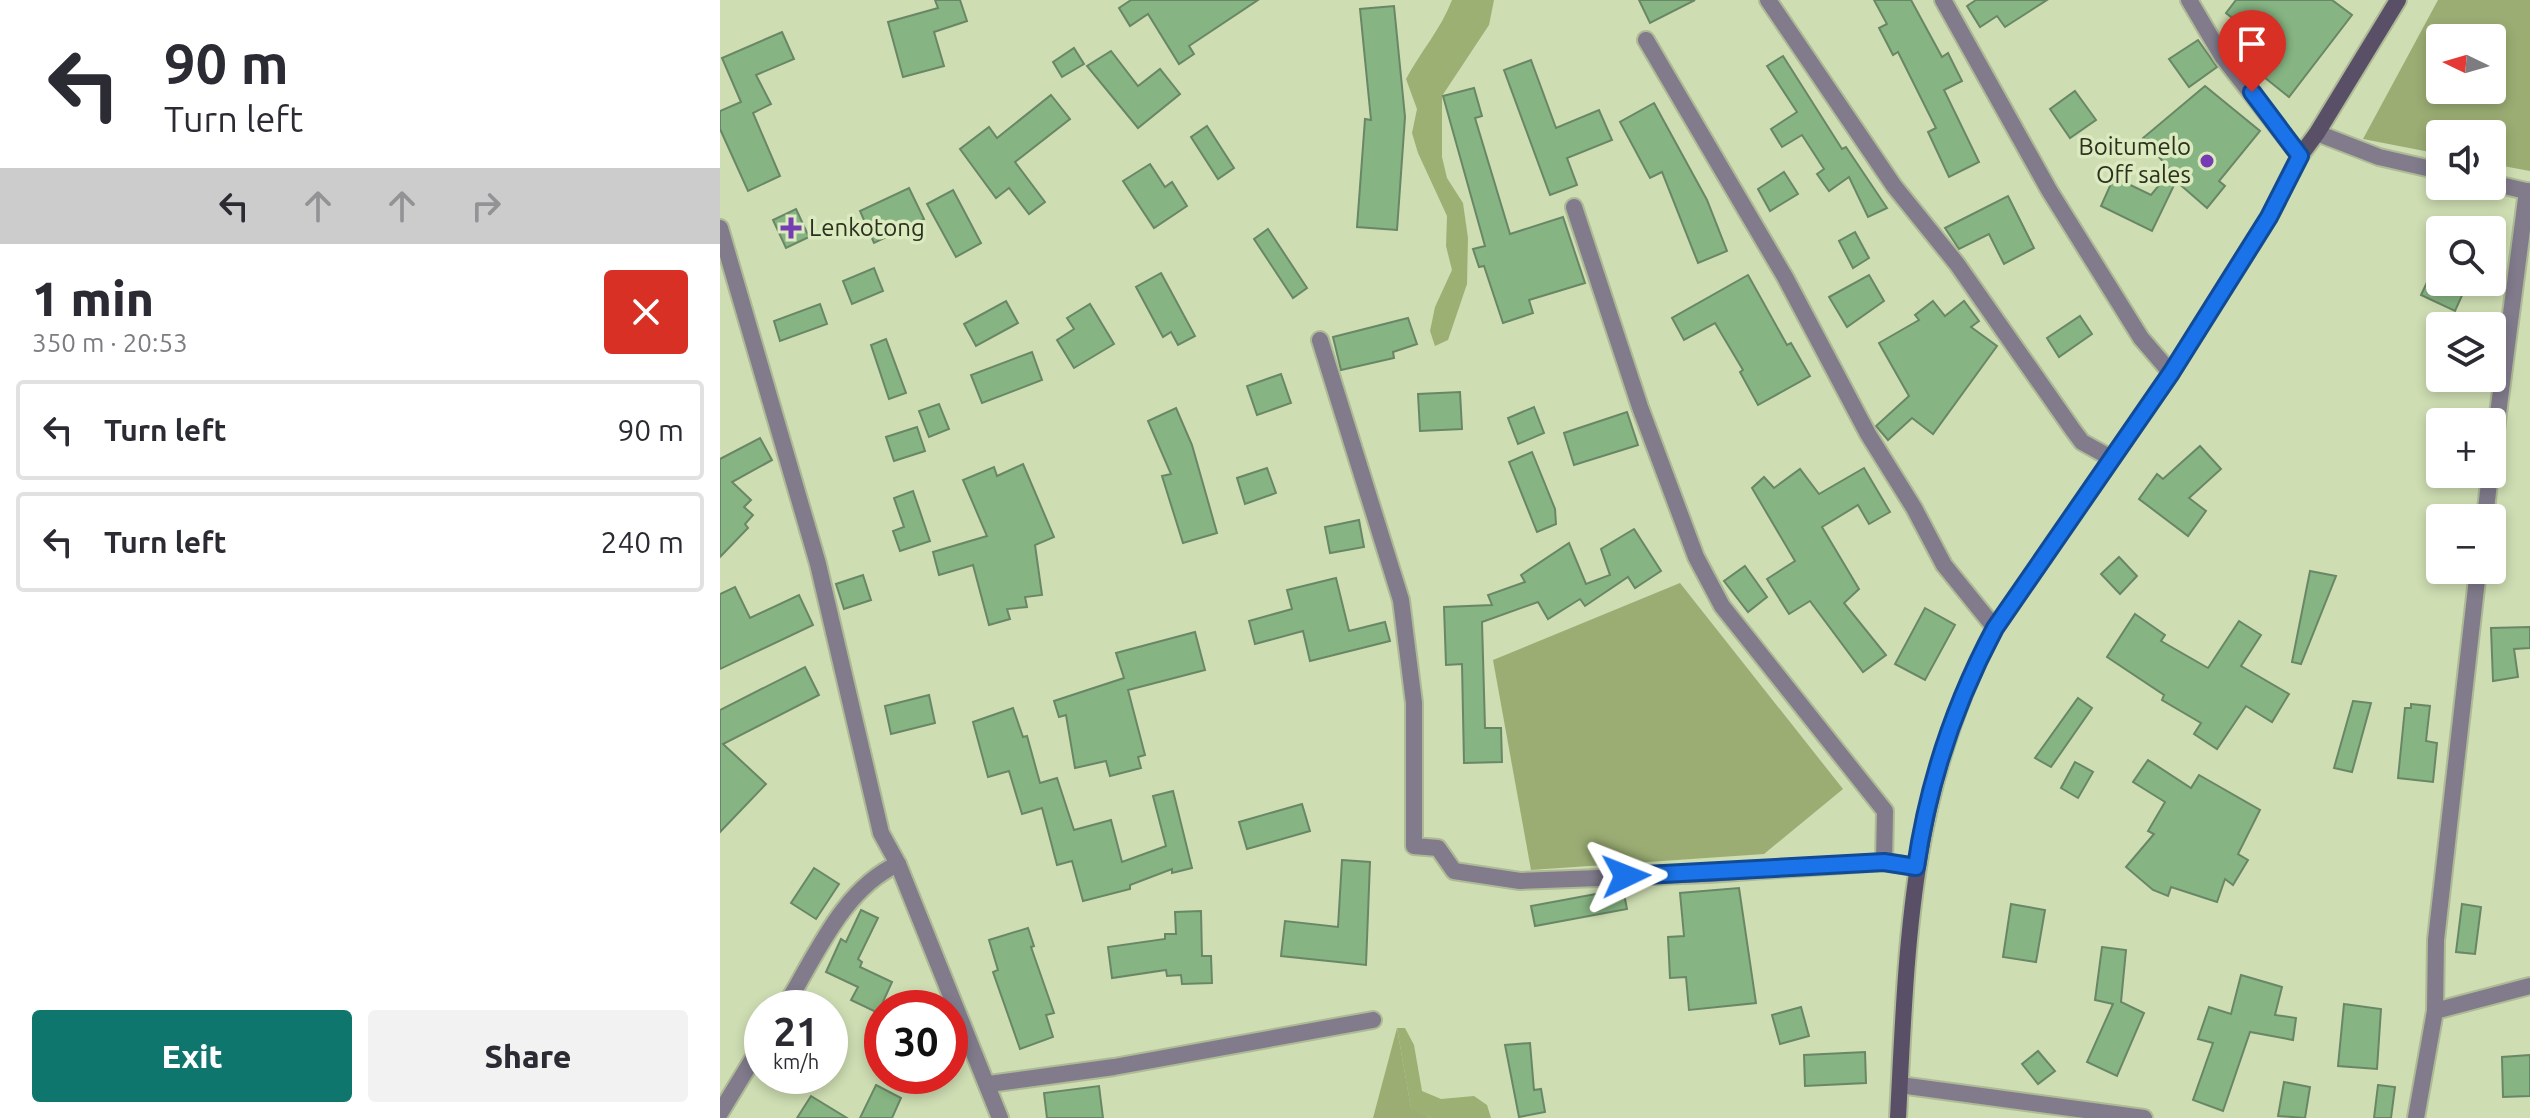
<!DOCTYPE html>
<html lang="en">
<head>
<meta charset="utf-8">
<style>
  body { margin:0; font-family:Ubuntu,sans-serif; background:#f2f2f3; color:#2b2b33; height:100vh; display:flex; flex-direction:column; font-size:30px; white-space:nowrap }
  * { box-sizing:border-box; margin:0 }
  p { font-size:26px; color:#7c7c81 }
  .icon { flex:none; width:44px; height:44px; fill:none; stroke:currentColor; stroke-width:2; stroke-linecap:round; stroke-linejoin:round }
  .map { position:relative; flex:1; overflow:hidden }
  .drawer { display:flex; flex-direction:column; background:#fff; width:720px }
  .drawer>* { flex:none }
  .top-card { background:#fff; color:#2b2b33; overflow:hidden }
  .needle { width:52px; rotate:275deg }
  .tools { position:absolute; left:1706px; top:24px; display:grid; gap:16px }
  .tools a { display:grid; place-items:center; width:80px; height:80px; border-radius:8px; background:#fff; box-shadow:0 4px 12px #0003; font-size:40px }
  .speed { position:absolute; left:24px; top:990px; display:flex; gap:16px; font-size:40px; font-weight:700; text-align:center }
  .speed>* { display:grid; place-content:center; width:104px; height:104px; border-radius:50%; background:#fff; box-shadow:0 4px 12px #0003; line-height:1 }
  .speed small { font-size:20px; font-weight:400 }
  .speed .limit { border:12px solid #d22; background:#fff; color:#111 }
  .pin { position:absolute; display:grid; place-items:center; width:68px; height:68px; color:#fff; margin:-82px -34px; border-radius:50% 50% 50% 0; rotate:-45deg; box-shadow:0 0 8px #0007 }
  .pin .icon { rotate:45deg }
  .me { position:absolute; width:88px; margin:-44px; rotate:88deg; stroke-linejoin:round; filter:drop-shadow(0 0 6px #0008) }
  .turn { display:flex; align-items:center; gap:28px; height:168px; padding:0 32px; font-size:36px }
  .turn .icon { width:104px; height:104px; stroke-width:2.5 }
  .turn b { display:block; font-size:56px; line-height:68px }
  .lanes { display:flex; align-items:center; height:76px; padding:0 32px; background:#0003; justify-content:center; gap:40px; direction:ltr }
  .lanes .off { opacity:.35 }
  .round { display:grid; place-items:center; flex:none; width:84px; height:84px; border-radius:8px; background:#f2f2f3 }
  .headline { display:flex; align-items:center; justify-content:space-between; height:136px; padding:0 32px }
  h1 { font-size:48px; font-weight:800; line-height:60px }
  .primary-button { display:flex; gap:16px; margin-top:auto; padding:16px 32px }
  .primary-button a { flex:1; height:92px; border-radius:8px; background:#0f766e; color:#fff; font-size:32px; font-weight:800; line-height:92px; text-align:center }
  .primary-button a+a { background:#f2f2f3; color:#2b2b33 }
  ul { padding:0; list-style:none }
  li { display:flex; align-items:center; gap:24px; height:100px; margin:0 16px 12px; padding:0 16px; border:4px solid #e1e1e2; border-radius:8px }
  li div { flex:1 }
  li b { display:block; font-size:30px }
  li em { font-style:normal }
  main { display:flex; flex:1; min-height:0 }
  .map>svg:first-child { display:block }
  .green { fill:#9bad73; fill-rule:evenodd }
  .forest { fill:#9db073 }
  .building { fill:#86b482; stroke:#698766; stroke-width:2 }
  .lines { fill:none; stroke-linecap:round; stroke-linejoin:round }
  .street-casing { stroke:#adba95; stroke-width:20 }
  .secondary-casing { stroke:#adba95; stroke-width:20 }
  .street { stroke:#817b8c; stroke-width:16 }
  .secondary { stroke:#595068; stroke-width:16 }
  .route-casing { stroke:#114b97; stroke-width:20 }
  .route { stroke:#1a73e8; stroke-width:14 }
  .poi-dot { fill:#763cb2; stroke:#dbeabf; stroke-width:3 }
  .labels { text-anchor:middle; stroke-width:7; stroke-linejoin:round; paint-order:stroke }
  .poi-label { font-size:24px; fill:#2b301f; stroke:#dbeabf; text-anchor:end }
</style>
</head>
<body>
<main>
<section class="drawer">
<div class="top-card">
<div class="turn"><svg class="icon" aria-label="left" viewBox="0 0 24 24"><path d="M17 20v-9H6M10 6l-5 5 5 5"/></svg><div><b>90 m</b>Turn left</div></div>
<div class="lanes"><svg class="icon" aria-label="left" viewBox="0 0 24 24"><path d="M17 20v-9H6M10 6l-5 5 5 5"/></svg><svg class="icon off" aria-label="ahead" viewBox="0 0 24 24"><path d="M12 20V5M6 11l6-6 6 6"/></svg><svg class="icon off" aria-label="ahead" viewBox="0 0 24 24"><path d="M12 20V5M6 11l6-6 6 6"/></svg><svg class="icon off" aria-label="right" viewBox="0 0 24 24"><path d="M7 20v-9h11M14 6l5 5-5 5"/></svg></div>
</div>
<div class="headline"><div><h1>1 min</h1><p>350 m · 20:53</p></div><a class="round" style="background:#d93025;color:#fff"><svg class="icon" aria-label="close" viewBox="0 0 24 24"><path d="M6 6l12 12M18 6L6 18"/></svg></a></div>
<ul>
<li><svg class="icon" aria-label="left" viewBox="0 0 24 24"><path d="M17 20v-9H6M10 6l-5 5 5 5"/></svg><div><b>Turn left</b></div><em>90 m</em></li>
<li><svg class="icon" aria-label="left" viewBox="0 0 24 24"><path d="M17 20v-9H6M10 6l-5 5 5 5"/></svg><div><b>Turn left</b></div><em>240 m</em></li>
</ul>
<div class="primary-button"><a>Exit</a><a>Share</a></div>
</section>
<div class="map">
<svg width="1810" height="1118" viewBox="0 0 1810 1118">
  <rect width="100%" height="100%" fill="#ceddb2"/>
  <!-- green -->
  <g class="green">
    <path d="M1718 0H1810V171L1772 164V134H1720V154L1643 139ZM1720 38H1772V90H1720Z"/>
    <polygon points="960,583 1123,789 1044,854 811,870 773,660"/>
    <polygon points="677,1028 691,1108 711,1118 653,1118"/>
  </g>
  <!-- forest -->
  <g class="forest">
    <path d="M732 0H774L769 25 722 96V157L727 178 743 203 748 238 747 284 728 340 715 346 710 331 715 307 732 270 726 246 727 216 698 153 692 133 697 109 686 79C701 51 721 29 732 0Z"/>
    <polygon points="677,1028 685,1028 694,1045 702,1091 721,1099 754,1096 767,1105 771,1118 711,1118 691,1109"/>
  </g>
  <!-- building -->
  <g class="building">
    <polygon points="215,0 240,0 247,21 214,32 224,66 183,77 168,22 218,8"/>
    <polygon points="411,0 538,0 469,46 474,54 459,64 428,14 410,26 399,8"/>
    <polygon points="919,0 975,0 930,23"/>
    <polygon points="1154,0 1191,0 1222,57 1228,53 1242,81 1224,90 1259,162 1229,177 1208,132 1216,128 1178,52 1173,55 1159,28 1167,24"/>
    <polygon points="1256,0 1327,0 1285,27 1277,16 1260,27 1247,6"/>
    <polygon points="1516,0 1612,0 1632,15 1569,97 1514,53 1530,32 1506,13"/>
    <polygon points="674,6 685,117 677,230 637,227 645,119 651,120 640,9"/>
    <polygon points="62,32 74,59 36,75 51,104 33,113 60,176 28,191 0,129 0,111 21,102 2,58"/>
    <polygon points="1478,40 1497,67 1469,87 1449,59"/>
    <polygon points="354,48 364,64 342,77 333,62"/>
    <polygon points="391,51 418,86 440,69 460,94 418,128 367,66"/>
    <polygon points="1063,56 1122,149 1126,147 1167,208 1148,217 1129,177 1109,191 1097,174 1104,169 1082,135 1062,147 1051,129 1077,112 1047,66"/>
    <polygon points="811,60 836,128 879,110 892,140 847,158 857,185 830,195 784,70"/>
    <polygon points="1485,86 1540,131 1499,181 1505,186 1487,208 1456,181 1432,231 1381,206 1394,177 1431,195 1451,171 1423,138"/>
    <polygon points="754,88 762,116 755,118 790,234 843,217 865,283 809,300 813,313 783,323 764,266 759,267 753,249 765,246 723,96"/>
    <polygon points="1355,91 1376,120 1350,138 1330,109"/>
    <polygon points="331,95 350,119 295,162 325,202 309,214 289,188 276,198 240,149 269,127 277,138"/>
    <polygon points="934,103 987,200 1007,251 978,263 942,172 930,178 900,122"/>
    <polygon points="487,126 514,168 498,179 471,137"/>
    <polygon points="430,164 445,187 452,182 467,206 434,228 403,181"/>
    <polygon points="1064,172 1078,194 1050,211 1038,189"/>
    <polygon points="189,188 204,219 154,243 140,211"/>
    <polygon points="233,190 261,243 236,257 207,204"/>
    <polygon points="1288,196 1314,248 1284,264 1269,234 1239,249 1225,228"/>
    <polygon points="76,209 89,237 66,248 53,220"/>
    <polygon points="548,229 587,288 573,298 534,239"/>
    <polygon points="1135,232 1149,258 1133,268 1119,241"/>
    <polygon points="154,268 163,291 132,304 123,281"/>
    <polygon points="441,273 475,336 458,345 451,332 443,337 416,287"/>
    <polygon points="1028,275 1067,345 1071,343 1090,376 1038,405 1020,372 1023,370 995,323 964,340 952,318"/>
    <polygon points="1149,275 1164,301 1127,327 1109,297"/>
    <polygon points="1710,276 1744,291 1735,311 1701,295"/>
    <polygon points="286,301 298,323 256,346 244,324"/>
    <polygon points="1213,301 1225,316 1244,301 1259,321 1251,327 1277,346 1213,434 1192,418 1168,440 1156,426 1189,396 1159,343 1199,320 1195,315"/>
    <polygon points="100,304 107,324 60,341 54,321"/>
    <polygon points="370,304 394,344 354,368 337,340 354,329 347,318"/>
    <polygon points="1360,316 1372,334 1339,357 1327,338"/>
    <polygon points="688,318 697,344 673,352 674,358 621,370 613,337"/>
    <polygon points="166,339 186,393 169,399 151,345"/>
    <polygon points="312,352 322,380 262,403 251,375"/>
    <polygon points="561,374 571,403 537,415 527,386"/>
    <polygon points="740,392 742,429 700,431 698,394"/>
    <polygon points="219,404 229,429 209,437 199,411"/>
    <polygon points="814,407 824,433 798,444 788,418"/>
    <polygon points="456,408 472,445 497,533 463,543 442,476 451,474 428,421"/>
    <polygon points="907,412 918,445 854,465 844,433"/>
    <polygon points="197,427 205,451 174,461 166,437"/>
    <polygon points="40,438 52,460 12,482 31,500 24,507 33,515 25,524 28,528 0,557 0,459"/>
    <polygon points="1480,446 1501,469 1469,498 1486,511 1468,536 1419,499 1437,474 1443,479"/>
    <polygon points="812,452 835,509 836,524 817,532 789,462"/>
    <polygon points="303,464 334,537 315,545 322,595 305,597 307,607 287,609 290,619 269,625 253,565 219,575 213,552 267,536 243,480 274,467 277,476"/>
    <polygon points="547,468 556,493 525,504 517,478"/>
    <polygon points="1144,468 1170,512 1149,524 1138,505 1102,527 1139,589 1124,603 1166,655 1143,672 1090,601 1069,614 1047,579 1075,561 1032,488 1044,477 1054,488 1080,469 1099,494"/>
    <polygon points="193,491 210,541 180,551 173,531 184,527 174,498"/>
    <polygon points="639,520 644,547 610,553 605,527"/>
    <polygon points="914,529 941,571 915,588 908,577 865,606 860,599 828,619 818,602 762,622 765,728 781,728 782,762 744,763 742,664 726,665 724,607 772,605 768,595 805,582 801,575 849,543 866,584 890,575 881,549"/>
    <polygon points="1399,557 1417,576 1400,594 1381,574"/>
    <polygon points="1025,566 1047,597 1028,612 1004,581"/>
    <polygon points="1590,571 1616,576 1581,664 1572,662"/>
    <polygon points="143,575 151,600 124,609 116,584"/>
    <polygon points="616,578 629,631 665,622 670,641 590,661 583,631 535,644 529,621 572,609 567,590"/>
    <polygon points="15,587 30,618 79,595 93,625 0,669 0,594"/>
    <polygon points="1205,608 1235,625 1205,680 1175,664"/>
    <polygon points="1415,614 1445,635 1441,641 1488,668 1519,621 1541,635 1521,666 1569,694 1552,722 1526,706 1497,749 1474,734 1481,723 1442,700 1444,695 1387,657"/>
    <polygon points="1810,627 1810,648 1794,649 1798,677 1773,681 1771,628"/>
    <polygon points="475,632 485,670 408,690 425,755 418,757 421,768 390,776 386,761 355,768 346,715 339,717 334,701 404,678 396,653"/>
    <polygon points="85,667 99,695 3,744 46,784 0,832 0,710"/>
    <polygon points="209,695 215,723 171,734 165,706"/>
    <polygon points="1358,698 1372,708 1331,767 1315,758"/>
    <polygon points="1633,701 1651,703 1632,772 1614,768"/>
    <polygon points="1691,704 1710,706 1706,741 1717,743 1713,782 1678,778 1685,708 1691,708"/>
    <polygon points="293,708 303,737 307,736 320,783 337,778 354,830 391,820 402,862 446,846 433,796 453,791 472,868 452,873 452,869 410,885 410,889 363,901 352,861 337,865 322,808 302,814 289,771 268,777 253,722"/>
    <polygon points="1428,760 1471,788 1479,775 1540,810 1518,854 1528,860 1513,885 1505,879 1497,902 1451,887 1448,896 1433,890 1406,867 1434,834 1428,831 1445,802 1413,782"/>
    <polygon points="1355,762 1373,772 1358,798 1341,788"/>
    <polygon points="582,804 590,831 527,849 519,822"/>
    <polygon points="622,860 650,862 646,965 561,956 565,921 618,927"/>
    <polygon points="94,868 119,884 96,919 71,903"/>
    <polygon points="1019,888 1036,1003 969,1010 966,977 950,978 948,937 964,936 960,893"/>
    <polygon points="903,889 907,909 815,926 811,906"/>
    <polygon points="1291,904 1325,910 1316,962 1283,957"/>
    <polygon points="1742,904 1761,907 1755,954 1736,952"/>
    <polygon points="141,910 158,918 138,959 142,962 140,967 172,982 158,1013 131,1000 138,987 106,972 121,939 126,942"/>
    <polygon points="481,911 482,956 491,956 492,983 462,984 461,975 447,976 446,970 392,978 388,947 445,939 445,934 456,934 455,912"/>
    <polygon points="308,928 314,946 311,947 334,1013 326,1015 333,1037 300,1049 273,972 278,970 269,940"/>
    <polygon points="1382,947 1406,950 1401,1002 1424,1013 1397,1076 1367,1062 1393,1004 1375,1000"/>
    <polygon points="1521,975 1562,987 1555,1015 1576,1018 1573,1040 1530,1032 1503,1111 1473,1100 1493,1043 1478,1039 1489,1007 1511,1014"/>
    <polygon points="1624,1004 1661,1009 1657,1069 1618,1066"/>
    <polygon points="1081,1007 1089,1036 1060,1044 1052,1015"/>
    <polygon points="810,1043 814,1090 821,1089 825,1112 799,1117 785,1045"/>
    <polygon points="1318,1051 1335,1071 1318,1084 1302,1064"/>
    <polygon points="1145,1052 1146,1083 1085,1086 1084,1055"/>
    <polygon points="1810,1055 1810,1096 1783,1097 1782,1057"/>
    <polygon points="1564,1082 1590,1087 1585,1118 1558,1116"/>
    <polygon points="156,1085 181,1098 172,1118 140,1118"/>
    <polygon points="1658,1085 1675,1087 1671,1118 1654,1118"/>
    <polygon points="379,1086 383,1118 327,1118 324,1093"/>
    <polygon points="91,1096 127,1118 77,1118"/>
  </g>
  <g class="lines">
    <!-- street casing -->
    <g class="street-casing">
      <g id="street">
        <polyline points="1048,0 1174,186 1237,264 1353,430 1362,442 1391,458"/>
        <polyline points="1223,0 1329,190 1421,338 1451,373"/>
        <polyline points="1469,0 1502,56 1580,156"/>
        <polyline points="926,40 1065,277 1148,434 1194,508 1224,565 1275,628"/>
        <polyline points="1597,133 1659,157 1720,171"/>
        <polyline points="1772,183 1810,192"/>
        <polyline points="854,207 920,407 976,557 1002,606 1165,811 1164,862"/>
        <polyline points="0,228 98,564 161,833 178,864 280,1118"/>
        <polyline points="600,340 681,600 694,703 694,846 718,848 734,871 800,881 988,874 1164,862 1196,867"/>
        <polyline points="1772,460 1807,191"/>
        <polyline points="1765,518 1770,474"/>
        <path d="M64 1008C95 958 122 889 178 864"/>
        <polyline points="1715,1011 1810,986"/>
        <polyline points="269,1084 394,1067 653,1020"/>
        <polyline points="1180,1085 1424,1118"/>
        <polyline points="0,1113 42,1044"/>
        <polyline points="1696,1118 1715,1011 1716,940 1758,570"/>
      </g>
    </g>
    <!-- secondary casing -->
    <g class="secondary-casing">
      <path id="secondary" d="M1178 1118C1187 942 1190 787 1275 628L1451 373 1549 217 1580 156 1597 133 1678 0"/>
    </g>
    <!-- street -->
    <use href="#street" class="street"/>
    <!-- secondary -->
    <use href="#secondary" class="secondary"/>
  </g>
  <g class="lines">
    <!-- route casing -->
    <g class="route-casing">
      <path id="route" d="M906 876 1164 862 1196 867C1208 783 1235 703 1275 628L1451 373 1549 217 1580 156 1532 92"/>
    </g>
    <!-- route -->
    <use href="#route" class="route"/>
  </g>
  <!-- markers -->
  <g class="poi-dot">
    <circle cx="1487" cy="161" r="8"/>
    <path d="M67 216h8v8h8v8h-8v8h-8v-8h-8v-8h8z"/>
  </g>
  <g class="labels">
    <!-- poi labels -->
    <g class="poi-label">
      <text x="1471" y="155">Boitumelo<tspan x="1471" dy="28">Off sales</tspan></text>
      <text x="89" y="236" text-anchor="start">Lenkotong</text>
    </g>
  </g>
</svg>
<div class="tools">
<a><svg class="needle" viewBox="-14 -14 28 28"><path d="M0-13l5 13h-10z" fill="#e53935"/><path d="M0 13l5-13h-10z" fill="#7c7c81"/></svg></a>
<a><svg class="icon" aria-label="sound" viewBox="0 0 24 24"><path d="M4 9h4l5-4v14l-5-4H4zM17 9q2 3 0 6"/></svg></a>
<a><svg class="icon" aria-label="search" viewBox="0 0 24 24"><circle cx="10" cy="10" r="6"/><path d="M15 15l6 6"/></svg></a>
<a><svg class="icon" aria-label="layers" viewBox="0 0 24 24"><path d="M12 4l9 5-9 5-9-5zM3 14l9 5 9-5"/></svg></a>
<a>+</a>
<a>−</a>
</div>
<div class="speed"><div>21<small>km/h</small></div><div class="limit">30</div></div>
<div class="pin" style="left:1532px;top:92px;background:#d93025"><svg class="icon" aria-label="arrive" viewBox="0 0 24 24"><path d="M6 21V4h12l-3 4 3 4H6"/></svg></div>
<svg class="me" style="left:906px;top:876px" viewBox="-20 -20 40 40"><path d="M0-17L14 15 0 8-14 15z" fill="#1a73e8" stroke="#fff" stroke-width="4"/></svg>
</div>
</main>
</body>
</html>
